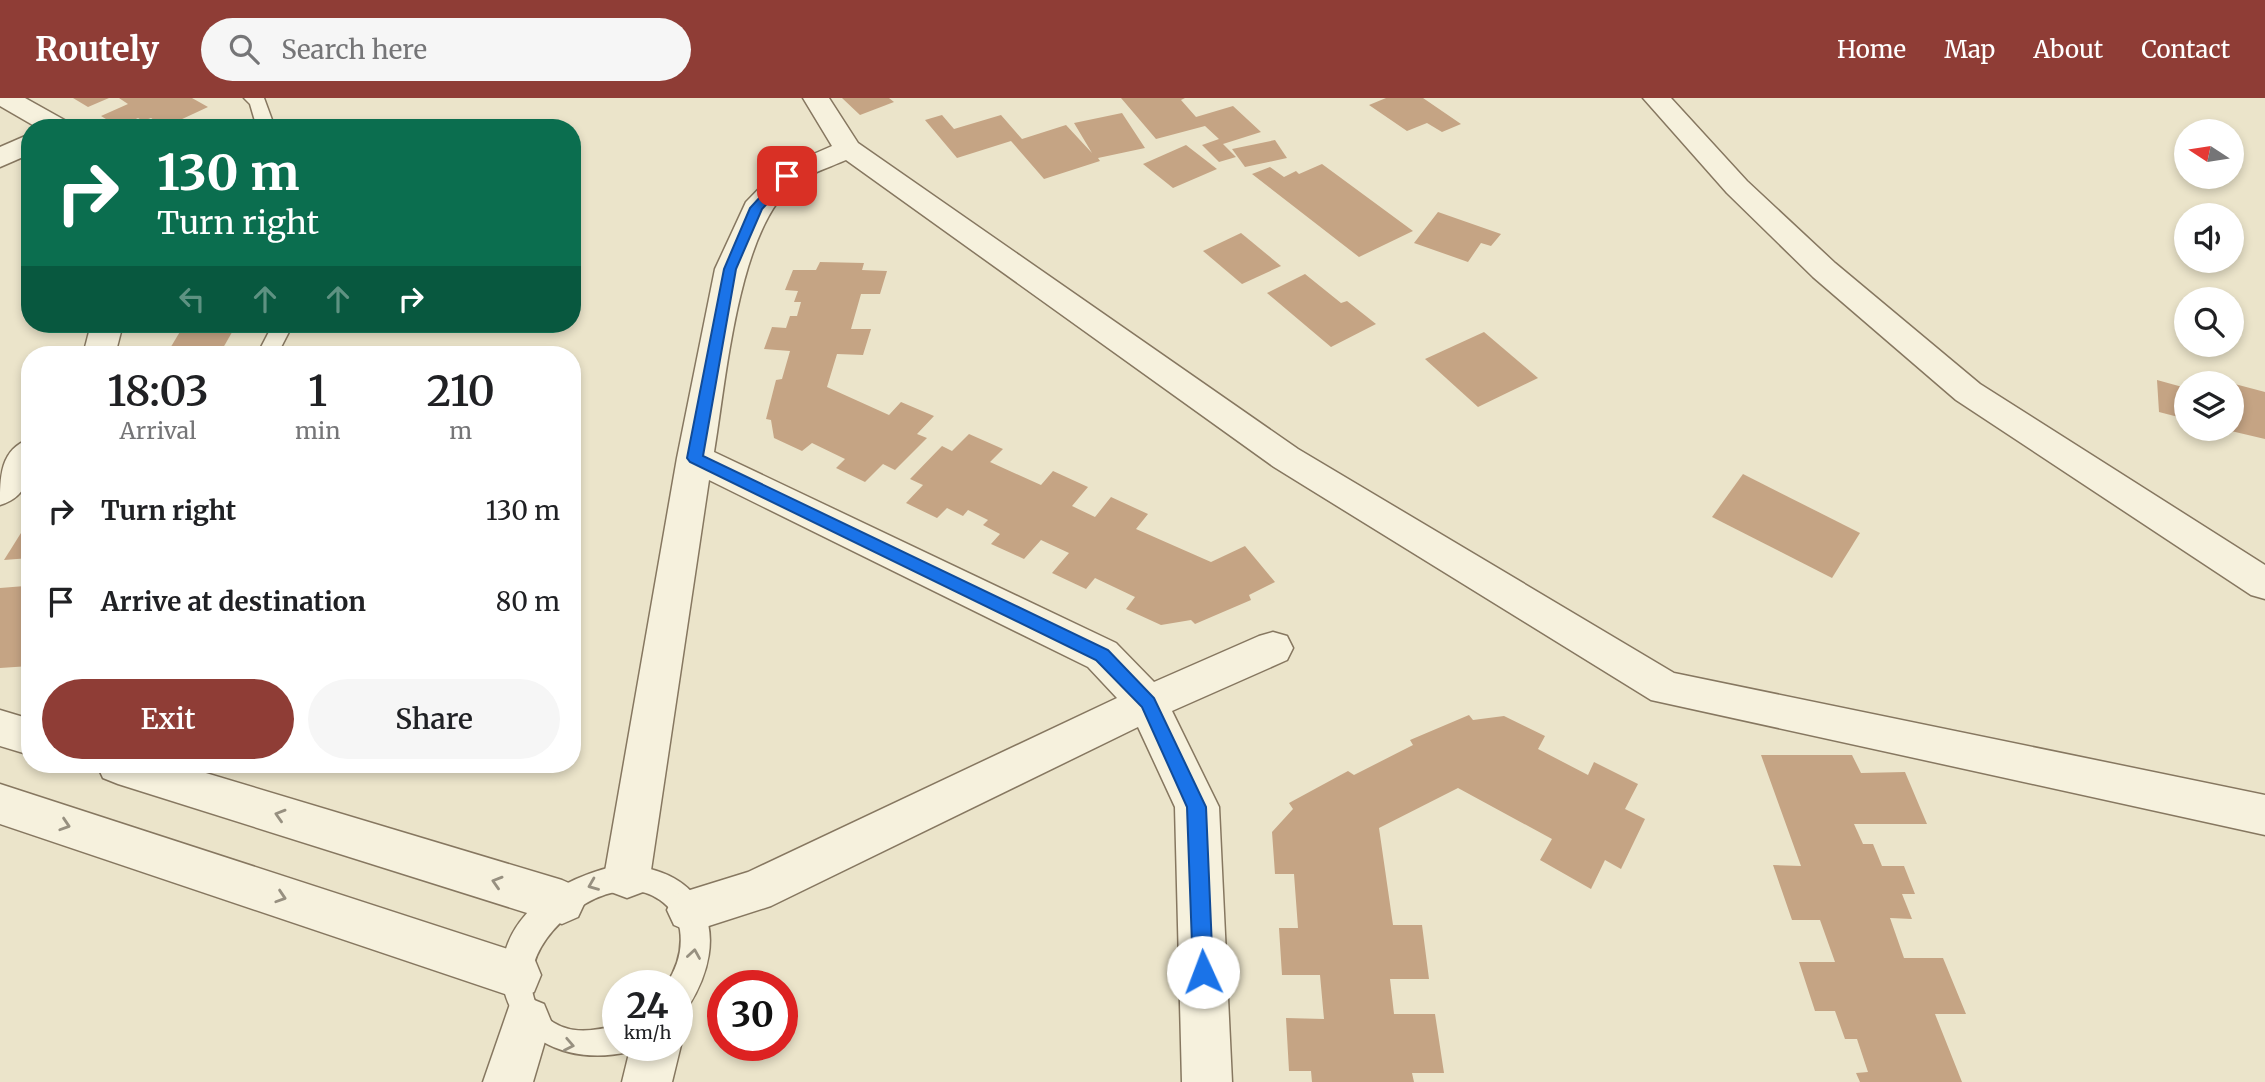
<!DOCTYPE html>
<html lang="en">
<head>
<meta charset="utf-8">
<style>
  body { margin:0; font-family:Merriweather,serif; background:#f6f6f6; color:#202124; height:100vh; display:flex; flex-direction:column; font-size:26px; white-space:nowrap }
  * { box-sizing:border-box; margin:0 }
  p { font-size:23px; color:#757577 }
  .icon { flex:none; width:38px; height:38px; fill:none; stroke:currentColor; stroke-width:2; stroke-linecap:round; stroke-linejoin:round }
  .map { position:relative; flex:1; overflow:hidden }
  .details { position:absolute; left:21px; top:248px; width:560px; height:427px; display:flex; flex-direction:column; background:#fff; border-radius:28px; box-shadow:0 4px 10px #0003 }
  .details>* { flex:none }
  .banner { position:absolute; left:21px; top:21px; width:560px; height:214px; border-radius:28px; box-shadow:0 4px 10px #0003; background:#0b6e4f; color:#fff; overflow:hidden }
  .needle { width:46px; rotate:282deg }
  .tools { position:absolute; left:2174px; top:21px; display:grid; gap:14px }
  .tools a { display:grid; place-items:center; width:70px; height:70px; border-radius:50%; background:#fff; box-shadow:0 4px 10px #0003; font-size:35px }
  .speed { position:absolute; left:602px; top:872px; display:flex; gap:14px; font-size:35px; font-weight:700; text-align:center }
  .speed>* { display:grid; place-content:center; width:91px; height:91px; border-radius:50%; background:#fff; box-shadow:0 4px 10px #0003; line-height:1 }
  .speed small { font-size:18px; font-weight:400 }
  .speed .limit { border:10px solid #d22; background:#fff; color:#111 }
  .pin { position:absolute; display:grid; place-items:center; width:60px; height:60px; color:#fff; margin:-30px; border-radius:14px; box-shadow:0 4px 10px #0006 }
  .me { position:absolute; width:77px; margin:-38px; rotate:358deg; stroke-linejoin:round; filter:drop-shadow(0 0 5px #0008) }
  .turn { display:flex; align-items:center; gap:24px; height:147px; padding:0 21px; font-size:32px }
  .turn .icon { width:91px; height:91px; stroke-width:2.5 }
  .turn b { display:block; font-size:49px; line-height:60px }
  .lanes { display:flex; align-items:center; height:66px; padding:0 21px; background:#0003; justify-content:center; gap:35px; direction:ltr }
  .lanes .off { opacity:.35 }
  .eta { display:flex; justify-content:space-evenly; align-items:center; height:119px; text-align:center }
  .eta b { font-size:42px; font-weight:600; line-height:49px }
  .button { display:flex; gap:14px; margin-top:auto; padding:14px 21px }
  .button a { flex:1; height:80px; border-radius:42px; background:#8f3d36; color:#fff; font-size:28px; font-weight:600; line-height:80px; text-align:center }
  .button a+a { background:#f6f6f6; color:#202124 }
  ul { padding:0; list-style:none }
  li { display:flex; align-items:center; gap:21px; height:91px; padding:0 21px }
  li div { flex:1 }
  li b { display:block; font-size:26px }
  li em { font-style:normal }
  header { display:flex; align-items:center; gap:42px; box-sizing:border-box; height:98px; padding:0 35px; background:#8f3d36; color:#fff }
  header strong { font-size:33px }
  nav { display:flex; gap:38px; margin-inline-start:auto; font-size:24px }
  .search { width:490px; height:63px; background:#f6f6f6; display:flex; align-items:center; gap:18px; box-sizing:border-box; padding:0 24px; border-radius:38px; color:#757577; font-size:26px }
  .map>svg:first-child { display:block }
  .building { fill:#c5a484 }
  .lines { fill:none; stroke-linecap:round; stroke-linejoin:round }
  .service-casing { stroke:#867760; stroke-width:3 }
  .minor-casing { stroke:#867760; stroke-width:3 }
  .tertiary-casing { stroke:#867760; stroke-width:3 }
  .service { fill:#f6f1dd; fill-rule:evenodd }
  .minor { fill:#f6f1dd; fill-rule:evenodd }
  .tertiary { fill:#f6f1dd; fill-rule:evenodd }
  .oneway { stroke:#979080 }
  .route { fill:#1a73e8; stroke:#114b97; stroke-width:2 }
</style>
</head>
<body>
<header>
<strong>Routely</strong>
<div class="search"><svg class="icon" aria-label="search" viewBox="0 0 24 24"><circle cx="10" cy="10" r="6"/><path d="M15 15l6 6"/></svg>Search here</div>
<nav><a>Home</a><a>Map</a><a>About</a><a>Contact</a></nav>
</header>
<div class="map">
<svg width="2265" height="984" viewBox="0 0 2265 984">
  <rect width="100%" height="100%" fill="#ebe4ca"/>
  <!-- building -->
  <g class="building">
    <polygon points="73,0 109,0 88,9"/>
    <polygon points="119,0 192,0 208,9 165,29 151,20 143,23 138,20 119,29 101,18 128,6"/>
    <polygon points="842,0 889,0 894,4 860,17"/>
    <polygon points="1121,0 1185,0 1181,2 1196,19 1233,8 1261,34 1223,46 1236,59 1219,64 1202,47 1219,41 1205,28 1156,41"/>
    <polygon points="1386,0 1423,0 1461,26 1442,34 1427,25 1407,33 1369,7"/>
    <polygon points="1122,15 1145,50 1098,60 1100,63 1044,81 1011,43 957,60 925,22 942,17 954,31 1001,17 1022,41 1066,27 1092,55 1074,25"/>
    <polygon points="1275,42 1287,60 1245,69 1232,51"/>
    <polygon points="1186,47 1217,71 1173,90 1143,66"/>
    <polygon points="1322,66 1413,133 1359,159 1252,76 1270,69 1284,79 1296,73 1299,76"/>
    <polygon points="1438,114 1501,136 1491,148 1481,145 1468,164 1414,145"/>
    <polygon points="1241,135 1281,168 1242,186 1203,153"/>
    <polygon points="820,164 864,165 862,172 887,173 880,196 861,196 851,231 871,231 863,257 837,256 827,289 889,317 901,304 934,318 917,336 927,340 895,372 883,366 865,384 836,370 845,361 812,345 802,353 774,340 771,322 766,321 776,282 782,281 790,253 764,251 772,229 786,230 790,218 797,218 801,204 794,204 798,193 785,192 793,172 816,172"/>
    <polygon points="1305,176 1341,205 1347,203 1376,226 1331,249 1267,195"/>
    <polygon points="235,229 219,257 166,257 181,232"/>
    <polygon points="1484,234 1538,280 1478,309 1425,261"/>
    <polygon points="2157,282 2186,290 2186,321 2159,314"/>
    <polygon points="2231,285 2265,294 2265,341 2231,333"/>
    <polygon points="969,336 1003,351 990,364 1041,387 1053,373 1088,389 1072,408 1095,419 1111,399 1148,416 1136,431 1211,464 1245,448 1275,484 1249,497 1251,502 1195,526 1191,522 1161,527 1126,511 1135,499 1095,480 1086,491 1052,475 1069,455 1041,442 1024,461 991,446 1000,436 983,427 988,422 968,412 963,418 947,410 937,420 906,405 923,387 910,381 942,348 952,353"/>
    <polygon points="1743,376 1860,435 1832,480 1712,419"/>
    <polygon points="30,426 30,460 4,462 26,427"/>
    <polygon points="30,481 30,568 0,570 0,490 25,488"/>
    <polygon points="1469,617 1473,622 1504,618 1545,638 1538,651 1588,677 1594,664 1638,686 1625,711 1645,721 1621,771 1605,762 1591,791 1540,762 1552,741 1458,690 1379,730 1393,827 1422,827 1429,881 1390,881 1394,916 1435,916 1444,975 1412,975 1414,984 1312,984 1311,973 1289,973 1286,920 1324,921 1320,877 1282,877 1279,830 1298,830 1294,776 1275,776 1272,734 1293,711 1289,705 1348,673 1354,677 1413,647 1410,642"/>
    <polygon points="1761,657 1852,657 1861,675 1905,674 1927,726 1854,726 1863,746 1873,746 1882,768 1904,768 1915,796 1902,796 1912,821 1890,820 1904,860 1943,860 1966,916 1935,916 1962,984 1860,984 1856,975 1868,974 1857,941 1845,941 1835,913 1815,913 1799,864 1835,864 1820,822 1792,822 1773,767 1801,768"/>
  </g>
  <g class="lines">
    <!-- service casing -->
    <g class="service-casing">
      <g id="service">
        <polygon points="244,0 264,0 275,30 257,30 250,6"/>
        <polygon points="273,226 293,226 277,257 257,257"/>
        <path d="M619 767C708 769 733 838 688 909L677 913V887H666C677 870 683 853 680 832 678 819 671 810 660 802 616 771 546 822 534 866 529 882 531 903 543 916 564 938 591 934 618 927V947H632L629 954C488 984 438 809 619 767Z"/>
      </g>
    </g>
    <!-- minor casing -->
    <g class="minor-casing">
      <g id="minor">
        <polygon points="0,0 25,0 68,24 72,30 38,30 0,8"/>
        <path d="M803 0H829L858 45 1298 351 1674 575 2265 697V737L1651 602 1274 369 846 62C830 69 811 75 797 84 738 126 726 284 714 354L1116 545 1154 584 1259 538 1273 534 1287 538 1293 550 1287 562 1172 613 1219 709 1232 984H1182L1175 709 1138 629 771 808 690 834 674 827 667 812 674 797 748 774 1117 600 1088 569 709 382 650 779 643 794 627 800 611 794 604 779 677 360 715 171 746 104 777 72 832 48Z"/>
        <polygon points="30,36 30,56 0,69 0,49"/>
        <polygon points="91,226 123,226 115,257 83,257"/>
        <path d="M30 341C30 370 33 397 0 407 0 379 0 351 30 341Z"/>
        <polygon points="0,612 30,621 30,657 0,648"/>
        <polygon points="97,667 179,667 562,782 578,789 585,804 578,819 562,826 118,686 103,680"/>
        <polygon points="0,686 517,854 534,860 541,877 534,894 517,900 0,726"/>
        <polygon points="527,899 544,906 551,923 533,984 483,984 510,906"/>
        <polygon points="677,939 681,947 672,984 622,984 631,947 677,947"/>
      </g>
    </g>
    <!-- tertiary casing -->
    <g class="tertiary-casing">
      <polygon id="tertiary" points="1643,0 1671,0 1747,83 1835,165 1980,286 2265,467 2265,501 2251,497 1956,302 1813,179 1727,95"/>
    </g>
    <!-- service -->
    <use href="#service" class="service"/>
    <!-- minor -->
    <use href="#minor" class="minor"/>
    <!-- tertiary -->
    <use href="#tertiary" class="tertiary"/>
  </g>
  <!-- one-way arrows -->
  <defs><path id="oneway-chevron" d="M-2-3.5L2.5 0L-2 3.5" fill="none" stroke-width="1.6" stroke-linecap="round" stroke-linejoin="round" transform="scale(1.75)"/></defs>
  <g class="oneway">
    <use href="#oneway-chevron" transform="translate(280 717) rotate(-163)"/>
    <use href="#oneway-chevron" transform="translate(65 727) rotate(18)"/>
    <use href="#oneway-chevron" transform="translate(497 784) rotate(-163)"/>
    <use href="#oneway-chevron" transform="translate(593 787) rotate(158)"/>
    <use href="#oneway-chevron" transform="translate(281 799) rotate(18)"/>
    <use href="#oneway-chevron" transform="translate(694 856) rotate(-81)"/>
    <use href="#oneway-chevron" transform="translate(569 947) rotate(11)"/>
  </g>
  <!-- route -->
  <polygon class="route" points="782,75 793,78 762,111 736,171 703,358 1108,552 1154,600 1206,709 1213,874 1210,881 1203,884 1196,881 1193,874 1187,709 1142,609 1096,562 690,364 687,360 724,171 750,110"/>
</svg>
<div class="tools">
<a><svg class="needle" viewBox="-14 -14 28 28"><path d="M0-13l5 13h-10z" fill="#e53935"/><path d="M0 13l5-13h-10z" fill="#757577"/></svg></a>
<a><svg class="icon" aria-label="sound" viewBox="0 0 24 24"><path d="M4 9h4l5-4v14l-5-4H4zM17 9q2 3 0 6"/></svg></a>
<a><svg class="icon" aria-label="search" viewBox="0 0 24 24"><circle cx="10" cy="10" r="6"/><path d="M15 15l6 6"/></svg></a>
<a><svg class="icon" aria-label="layers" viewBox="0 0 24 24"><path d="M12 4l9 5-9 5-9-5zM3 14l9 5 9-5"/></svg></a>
</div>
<div class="speed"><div>24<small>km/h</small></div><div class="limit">30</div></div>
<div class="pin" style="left:787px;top:78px;background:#d93025"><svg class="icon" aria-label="arrive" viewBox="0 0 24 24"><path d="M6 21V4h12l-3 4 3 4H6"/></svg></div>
<svg class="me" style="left:1203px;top:874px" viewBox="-20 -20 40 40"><circle r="19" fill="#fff"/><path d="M0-13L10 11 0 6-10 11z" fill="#1a73e8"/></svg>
<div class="banner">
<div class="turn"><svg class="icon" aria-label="right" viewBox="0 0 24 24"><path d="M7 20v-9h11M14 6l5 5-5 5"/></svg><div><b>130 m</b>Turn right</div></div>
<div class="lanes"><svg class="icon off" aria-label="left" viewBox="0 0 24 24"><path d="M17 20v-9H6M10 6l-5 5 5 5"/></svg><svg class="icon off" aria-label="ahead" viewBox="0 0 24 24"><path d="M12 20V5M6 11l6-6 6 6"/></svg><svg class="icon off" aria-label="ahead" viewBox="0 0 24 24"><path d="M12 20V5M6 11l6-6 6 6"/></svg><svg class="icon" aria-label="right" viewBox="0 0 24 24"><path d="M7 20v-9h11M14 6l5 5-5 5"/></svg></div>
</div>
<section class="details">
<div class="eta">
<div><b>18:03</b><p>Arrival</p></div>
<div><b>1</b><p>min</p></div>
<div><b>210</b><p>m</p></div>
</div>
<ul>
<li><svg class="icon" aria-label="right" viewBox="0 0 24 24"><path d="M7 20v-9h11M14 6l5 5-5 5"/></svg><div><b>Turn right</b></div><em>130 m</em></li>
<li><svg class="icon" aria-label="arrive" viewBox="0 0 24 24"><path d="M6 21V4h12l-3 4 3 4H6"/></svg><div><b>Arrive at destination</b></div><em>80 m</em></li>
</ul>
<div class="button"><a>Exit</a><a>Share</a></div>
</section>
</div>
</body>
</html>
